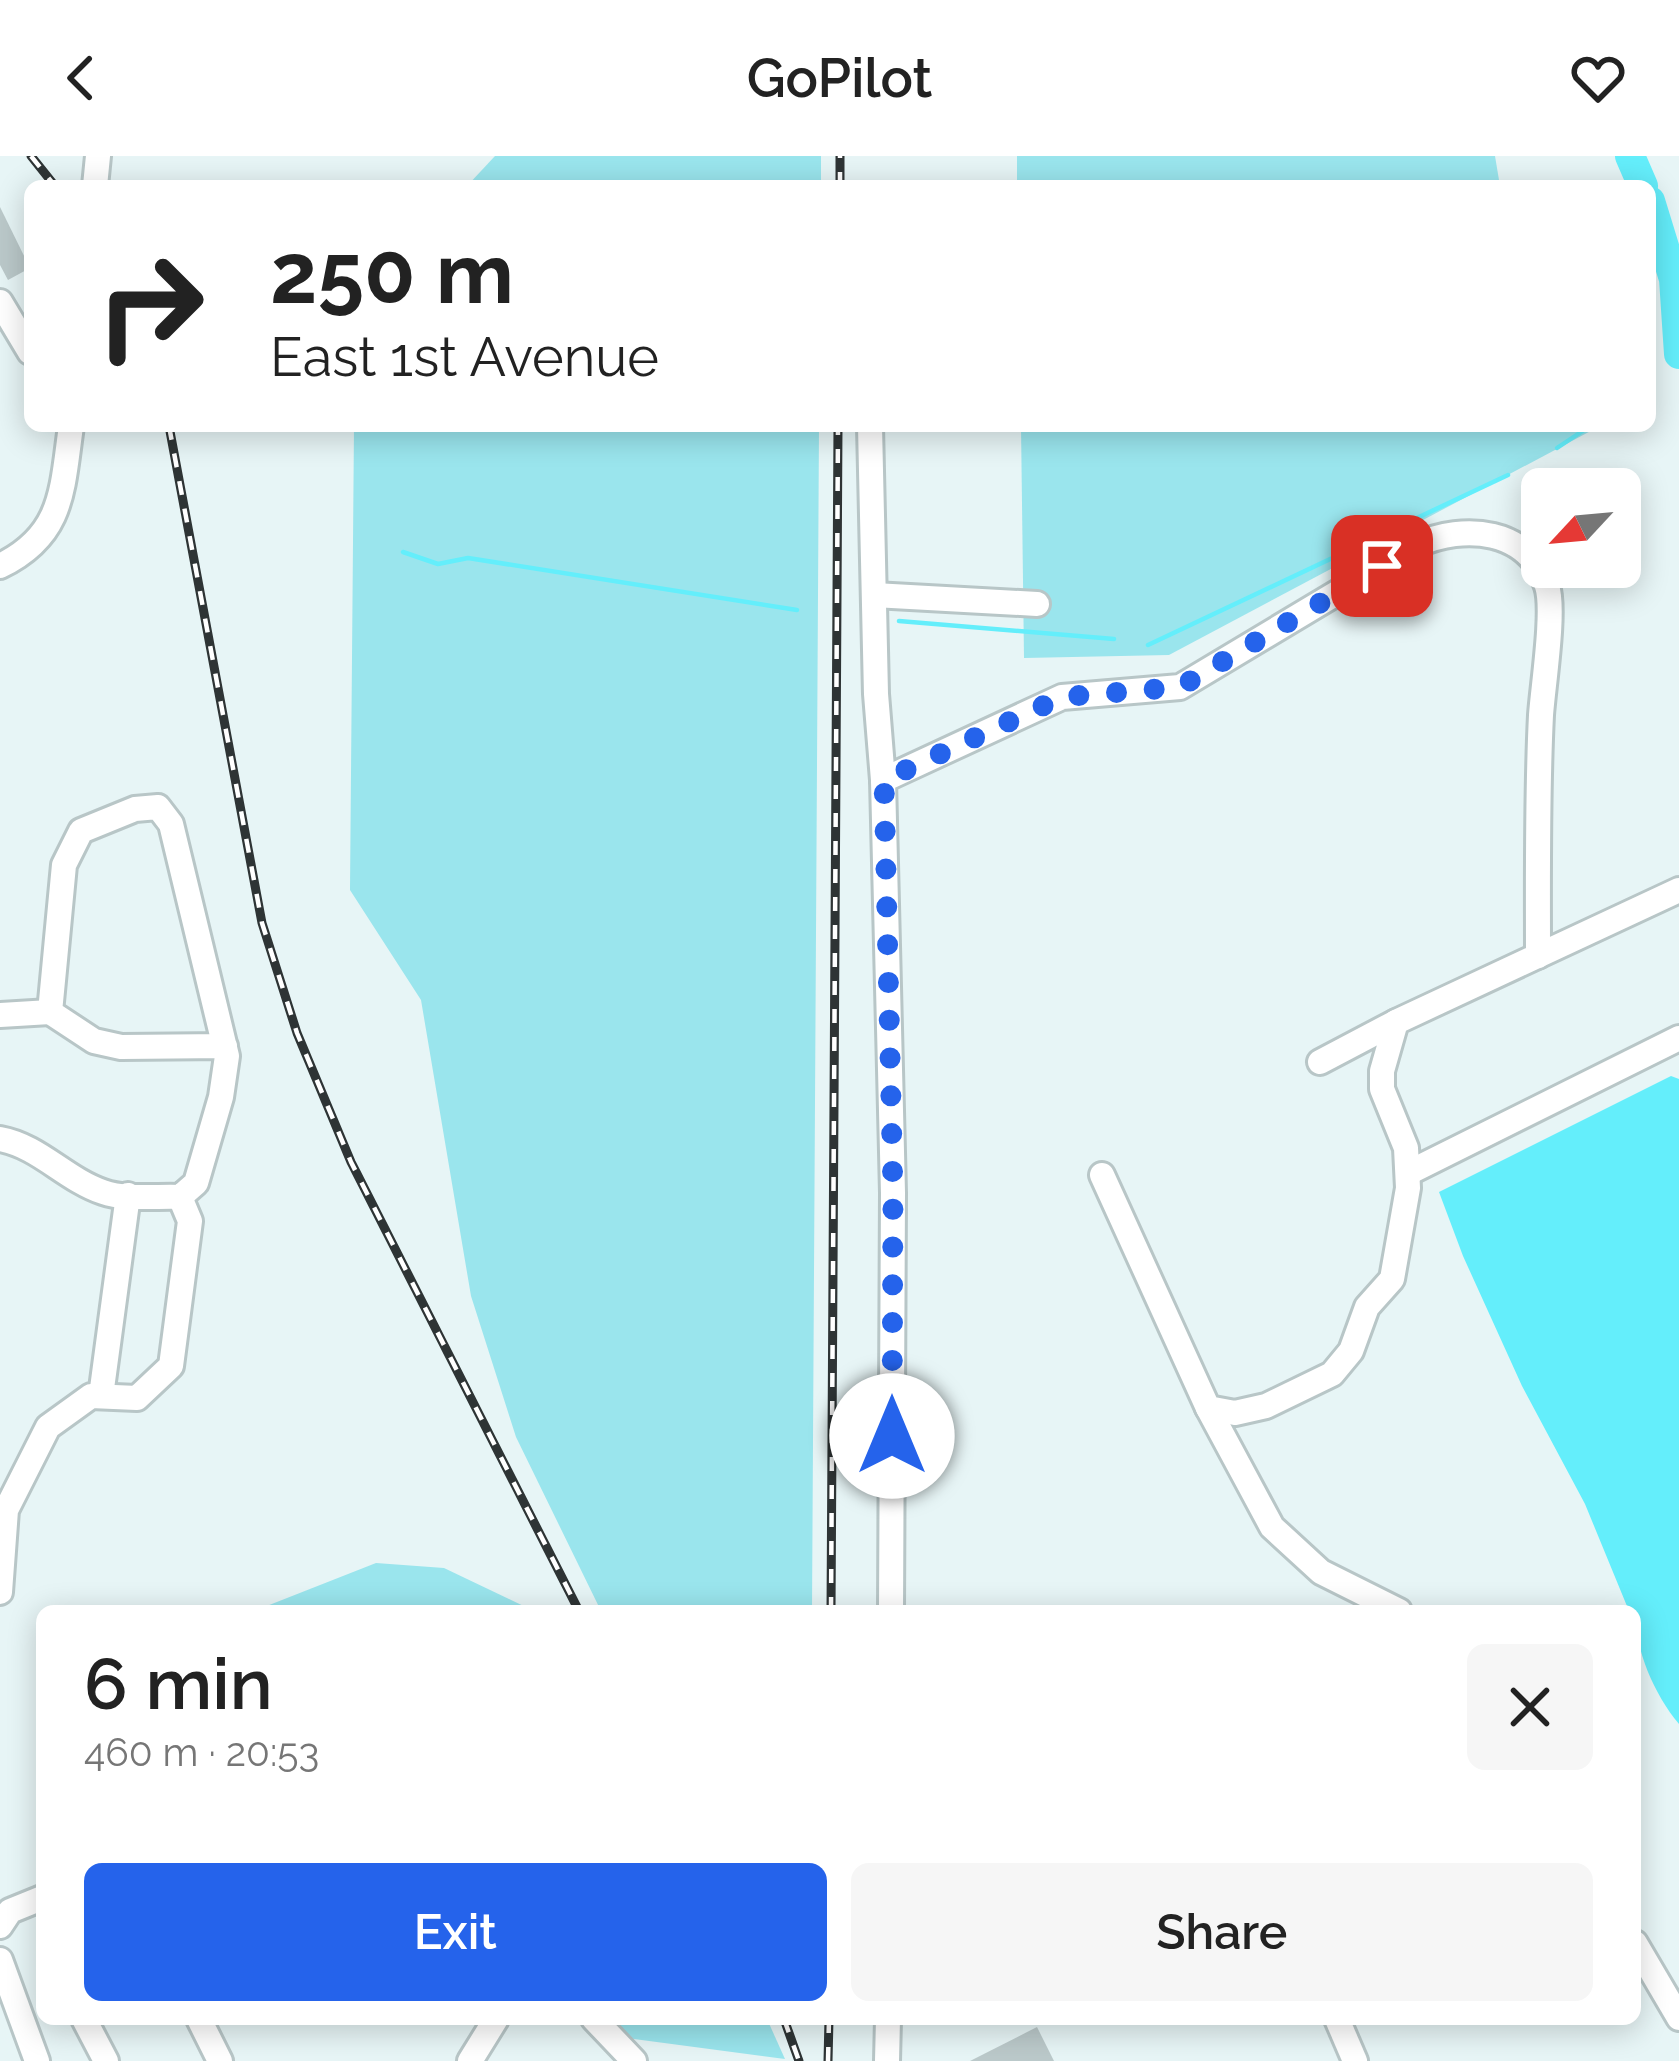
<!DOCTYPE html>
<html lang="en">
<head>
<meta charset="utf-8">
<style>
  body { margin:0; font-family:Raleway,sans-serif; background:#f6f6f6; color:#222; height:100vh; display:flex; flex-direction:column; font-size:45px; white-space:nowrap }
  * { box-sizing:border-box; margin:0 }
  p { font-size:39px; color:#767676 }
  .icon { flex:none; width:66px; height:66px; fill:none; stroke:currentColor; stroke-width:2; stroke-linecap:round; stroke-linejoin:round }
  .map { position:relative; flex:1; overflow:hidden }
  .side { position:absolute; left:36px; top:1449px; width:1605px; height:420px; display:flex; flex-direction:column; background:#fff; border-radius:18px; box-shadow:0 6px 30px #0003 }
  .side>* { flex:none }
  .guide { position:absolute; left:24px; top:24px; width:1632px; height:252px; border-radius:18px; box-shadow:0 6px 30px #0003; background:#fff; color:#222; overflow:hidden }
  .needle { width:78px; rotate:244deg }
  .buttons { position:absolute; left:1521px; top:312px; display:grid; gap:24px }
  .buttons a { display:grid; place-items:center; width:120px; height:120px; border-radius:18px; background:#fff; box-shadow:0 6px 30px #0003; font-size:60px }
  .pin { position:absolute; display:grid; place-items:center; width:102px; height:102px; color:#fff; margin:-51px; border-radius:24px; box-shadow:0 6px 18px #0006 }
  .me { position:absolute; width:132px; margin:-66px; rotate:0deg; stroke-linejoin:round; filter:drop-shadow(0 0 9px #0008) }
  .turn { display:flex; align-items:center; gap:42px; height:252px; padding:0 48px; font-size:54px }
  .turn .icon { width:156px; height:156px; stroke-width:2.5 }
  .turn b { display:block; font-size:84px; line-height:102px }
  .round { display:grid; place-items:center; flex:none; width:126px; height:126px; border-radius:18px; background:#f6f6f6 }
  .head { display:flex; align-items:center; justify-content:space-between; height:204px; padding:0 48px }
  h1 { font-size:72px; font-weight:600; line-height:90px }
  .action { display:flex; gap:24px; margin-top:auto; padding:24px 48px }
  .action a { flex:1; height:138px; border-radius:18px; background:#2563eb; color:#fff; font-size:48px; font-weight:600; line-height:138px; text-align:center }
  .action a+a { background:#f6f6f6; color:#222 }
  header { display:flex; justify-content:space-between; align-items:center; height:156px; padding:0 48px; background:#fff; font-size:54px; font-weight:600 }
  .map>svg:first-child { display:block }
  .green { fill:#9ae5ed }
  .water { fill:#64eefb }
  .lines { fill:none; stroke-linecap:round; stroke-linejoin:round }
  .stream { stroke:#64eefb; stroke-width:4.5 }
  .river { stroke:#64eefb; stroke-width:30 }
  .building { fill:#bbc9ca }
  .minor-casing { stroke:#b8c6c7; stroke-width:30 }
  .minor { stroke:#fff; stroke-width:24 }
  .rail-casing { stroke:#2e3435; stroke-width:9 }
  .rail { stroke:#fff; stroke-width:4.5; stroke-dasharray:14; stroke-linecap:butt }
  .route { stroke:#2563eb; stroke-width:21; stroke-dasharray:0 37.8 }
</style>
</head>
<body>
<header><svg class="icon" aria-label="back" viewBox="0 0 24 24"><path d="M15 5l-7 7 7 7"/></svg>GoPilot<svg class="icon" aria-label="heart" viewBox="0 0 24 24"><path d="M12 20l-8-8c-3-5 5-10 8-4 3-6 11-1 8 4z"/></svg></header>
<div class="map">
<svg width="1679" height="1905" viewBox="0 0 1679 1905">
  <rect width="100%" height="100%" fill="#e7f5f6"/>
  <!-- green -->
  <g class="green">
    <polygon points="495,0 821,0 821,30 467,30"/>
    <polygon points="1017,0 1495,0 1500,30 1017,30"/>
    <polygon points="354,270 819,270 812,1455 601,1455 516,1281 471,1140 421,844 350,734"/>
    <polygon points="1021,270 1600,270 1169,499 1024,502"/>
    <polygon points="376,1407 444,1412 534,1455 254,1455"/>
    <polygon points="611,1863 767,1863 785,1903 619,1881"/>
  </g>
  <!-- water -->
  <path class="water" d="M1671 920 1679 923V1568C1654 1538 1635 1494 1635 1455H1629L1585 1348 1522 1230 1463 1100 1439 1036Z"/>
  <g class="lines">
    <!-- stream -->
    <g class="stream">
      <polyline points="1650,64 1657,61"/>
      <polyline points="1557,292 1590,270"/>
      <polyline points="403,396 438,408 468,402 797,454"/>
      <polyline points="899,465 1114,483"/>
      <polyline points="1148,489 1508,319"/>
    </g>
    <!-- river -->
    <g class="river">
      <polyline points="1630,0 1643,30"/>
      <polyline points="1650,45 1674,123 1679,198"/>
    </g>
  </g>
  <!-- building -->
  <g class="building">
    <polygon points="0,51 30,112 8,124 0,109"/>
    <polygon points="1037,1871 1054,1905 970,1905"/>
  </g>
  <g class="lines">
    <!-- minor casing -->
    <g class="minor-casing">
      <g id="minor">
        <polyline points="95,30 98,0"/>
        <polyline points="0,146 30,196"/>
        <polyline points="870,270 876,538 883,624"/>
        <path d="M0 410C64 379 62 333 71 270"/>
        <polyline points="874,439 1037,448"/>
        <polyline points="0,859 50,856"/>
        <polyline points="1320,906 1396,866"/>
        <path d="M0 983C39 990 65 1023 103 1036 125 1044 157 1040 180 1041L196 1027 221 941 227 900 171 668 158 651 135 653 81 675 64 709 50 856 94 885 121 891 225 890"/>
        <polyline points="1408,1017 1679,882"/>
        <polyline points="1102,1019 1208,1252 1235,1257 1266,1250 1332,1218 1351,1195 1367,1151 1392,1123 1408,1032 1406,992 1382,933 1382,915 1396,866 1679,734"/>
        <polyline points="101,1240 128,1039"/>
        <polyline points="1208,1252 1272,1371 1321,1416 1399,1455"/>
        <polyline points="0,1436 6,1354 48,1271 91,1240 137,1242 171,1210 190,1065 180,1041"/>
        <path d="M891 1455 893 1037 883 624 1062 541 1180 531 1417 389C1464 367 1529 373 1547 430 1555 454 1543 530 1541 559 1537 639 1538 719 1538 800"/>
        <polyline points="0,1770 10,1755 42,1742"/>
        <polyline points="1635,1787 1679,1862"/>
        <polyline points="0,1804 37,1905"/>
        <polyline points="84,1863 106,1905"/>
        <polyline points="199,1863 220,1905"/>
        <polyline points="594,1863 634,1905"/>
        <polyline points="1337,1863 1355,1905"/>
        <polyline points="470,1905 496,1863"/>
        <polyline points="887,1905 888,1863"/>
      </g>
    </g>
    <!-- minor -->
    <use href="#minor" class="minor"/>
    <!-- rail casing -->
    <g class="rail-casing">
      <g id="rail">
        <polyline points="31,0 55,30"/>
        <polyline points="840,30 840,0"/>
        <polyline points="169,270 262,767 297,877 351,1006 579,1455"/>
        <polyline points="831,1455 838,270"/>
        <polyline points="784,1863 799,1905"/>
        <polyline points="828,1905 829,1863"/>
      </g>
    </g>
    <!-- rail -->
    <use href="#rail" class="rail"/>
  </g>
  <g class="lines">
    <!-- route -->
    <polyline class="route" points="892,1280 893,1037 884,624 1062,541 1180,531 1382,410"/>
  </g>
</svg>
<div class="buttons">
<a><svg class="needle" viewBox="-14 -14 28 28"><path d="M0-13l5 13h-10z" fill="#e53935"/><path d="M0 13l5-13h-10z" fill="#767676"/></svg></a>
</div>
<div class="pin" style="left:1382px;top:410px;background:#d93025"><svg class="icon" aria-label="arrive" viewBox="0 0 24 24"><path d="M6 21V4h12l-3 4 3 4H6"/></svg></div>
<svg class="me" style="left:892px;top:1280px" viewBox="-20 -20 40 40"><circle r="19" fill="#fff"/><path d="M0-13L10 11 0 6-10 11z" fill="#2563eb"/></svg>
<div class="guide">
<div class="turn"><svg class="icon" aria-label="right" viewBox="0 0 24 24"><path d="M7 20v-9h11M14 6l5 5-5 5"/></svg><div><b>250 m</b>East 1st Avenue</div></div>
</div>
<section class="side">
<div class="head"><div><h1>6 min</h1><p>460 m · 20:53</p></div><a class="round"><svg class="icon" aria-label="close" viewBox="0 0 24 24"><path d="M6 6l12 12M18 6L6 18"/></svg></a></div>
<div class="action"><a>Exit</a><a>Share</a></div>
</section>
</div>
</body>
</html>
